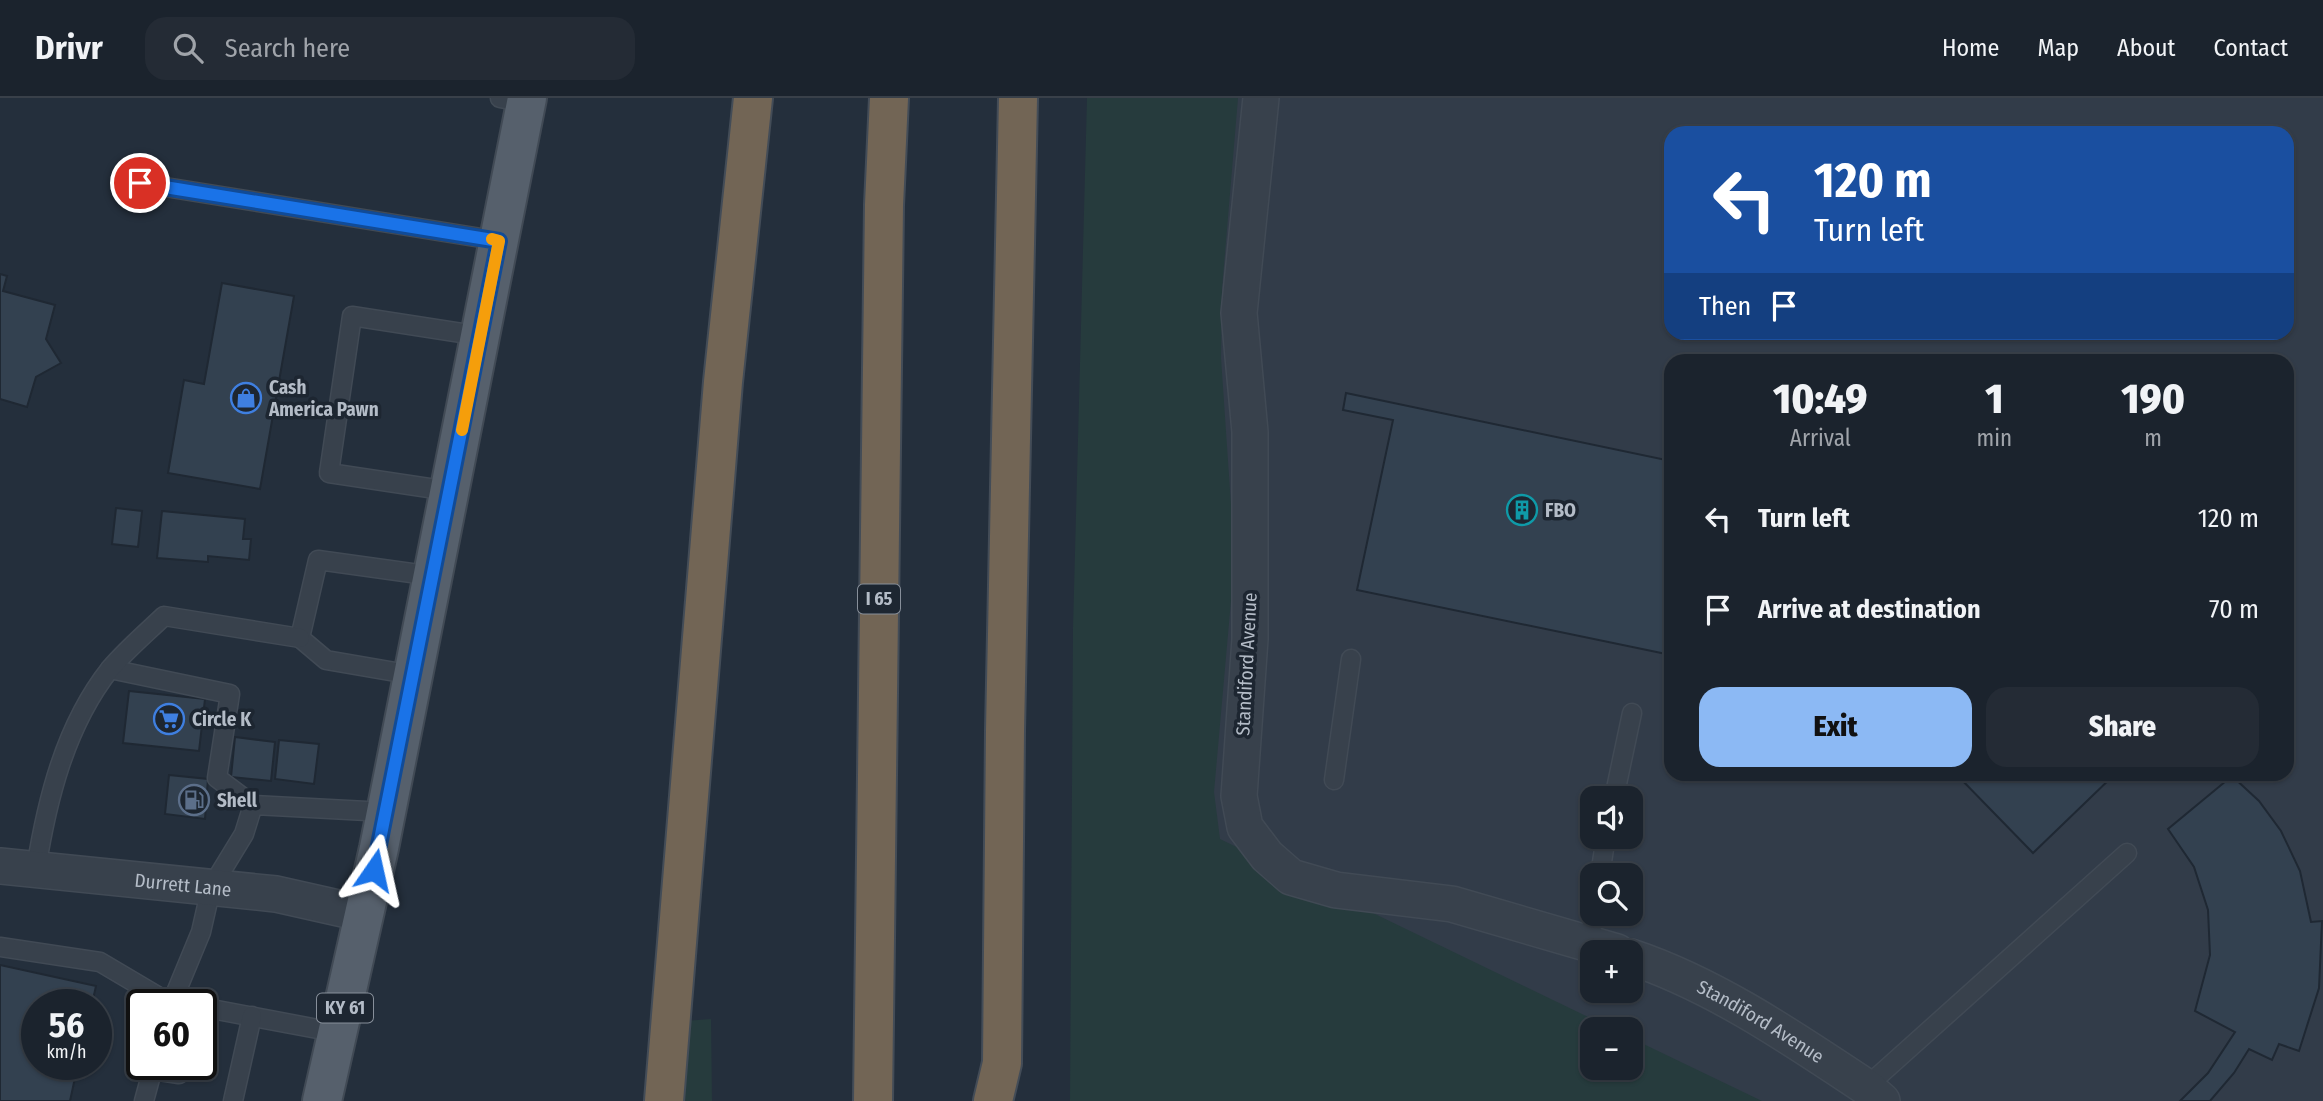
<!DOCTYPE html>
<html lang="en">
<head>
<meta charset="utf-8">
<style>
  body { margin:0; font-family:"Fira Sans Condensed",sans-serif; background:#242b35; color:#f1f3f6; height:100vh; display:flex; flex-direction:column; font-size:26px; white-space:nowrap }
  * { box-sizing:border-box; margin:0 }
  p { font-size:23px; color:#a0a4aa }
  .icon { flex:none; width:38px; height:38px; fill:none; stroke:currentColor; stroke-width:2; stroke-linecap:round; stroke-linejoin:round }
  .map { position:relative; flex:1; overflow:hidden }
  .sheet { position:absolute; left:1664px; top:256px; width:630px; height:427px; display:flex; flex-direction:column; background:#1b232d; border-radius:21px; box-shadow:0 2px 5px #0004,0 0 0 2px #394049 }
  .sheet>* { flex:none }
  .top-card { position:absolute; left:1664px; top:28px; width:630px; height:214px; border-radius:21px; box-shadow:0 2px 5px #0004,0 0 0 2px #394049; background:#1a4fa0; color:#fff; overflow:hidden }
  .tools { position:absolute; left:1580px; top:688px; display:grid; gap:14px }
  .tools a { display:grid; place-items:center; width:63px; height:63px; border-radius:14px; background:#1b232d; box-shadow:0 2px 5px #0004,0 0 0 2px #394049; font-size:35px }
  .speed { position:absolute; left:21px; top:891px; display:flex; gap:14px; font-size:35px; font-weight:700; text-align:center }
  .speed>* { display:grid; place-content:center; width:91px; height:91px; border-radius:50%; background:#1b232d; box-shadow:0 2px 5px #0004,0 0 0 2px #394049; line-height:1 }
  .speed small { font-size:18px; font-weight:400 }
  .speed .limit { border:4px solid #111; border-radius:10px; background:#fff; color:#111 }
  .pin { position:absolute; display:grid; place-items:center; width:60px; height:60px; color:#fff; margin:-30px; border:4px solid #fff; border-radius:50%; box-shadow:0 2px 7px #0007 }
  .me { position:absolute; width:77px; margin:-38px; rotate:11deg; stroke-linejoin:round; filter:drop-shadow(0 0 5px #0008) }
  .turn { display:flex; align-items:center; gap:24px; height:147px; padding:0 35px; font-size:32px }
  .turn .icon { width:91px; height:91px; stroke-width:2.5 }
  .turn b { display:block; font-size:49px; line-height:60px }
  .then { display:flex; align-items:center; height:66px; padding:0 35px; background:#0003; gap:14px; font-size:26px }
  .eta { display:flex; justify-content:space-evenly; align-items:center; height:119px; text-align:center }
  .eta b { font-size:42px; font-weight:800; line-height:49px }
  .cta { display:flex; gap:14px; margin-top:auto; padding:14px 35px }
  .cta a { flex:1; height:80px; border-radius:21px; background:#8cb9f4; color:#111; font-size:28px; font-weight:800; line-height:80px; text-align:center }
  .cta a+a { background:#242b35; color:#f1f3f6 }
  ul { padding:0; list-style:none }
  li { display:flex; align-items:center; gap:21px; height:91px; padding:0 35px }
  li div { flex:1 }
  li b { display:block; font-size:26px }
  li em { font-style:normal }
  header { display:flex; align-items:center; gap:42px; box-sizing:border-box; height:98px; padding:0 35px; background:#1b232d; border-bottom:2px solid #394049 }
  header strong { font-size:33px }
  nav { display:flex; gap:38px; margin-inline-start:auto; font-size:24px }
  .search { width:490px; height:63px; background:#242b35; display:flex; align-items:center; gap:18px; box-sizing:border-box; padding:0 24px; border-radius:21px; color:#a0a4aa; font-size:26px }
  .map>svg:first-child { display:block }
  .airport { fill:#323c49; fill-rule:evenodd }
  .green { fill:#263b3d }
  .building { fill:#334150; stroke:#1f2833; stroke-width:2 }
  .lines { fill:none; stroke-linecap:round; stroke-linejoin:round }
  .lane-casing { stroke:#414a55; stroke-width:21 }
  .street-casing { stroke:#414a55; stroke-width:38 }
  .primary-casing { stroke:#414a55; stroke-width:42 }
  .highway-casing { stroke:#434c57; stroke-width:42 }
  .lane { stroke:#38414c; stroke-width:18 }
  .street { stroke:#38414c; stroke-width:35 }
  .primary { stroke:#56606c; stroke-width:38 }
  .highway { stroke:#726555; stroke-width:38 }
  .route-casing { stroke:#114b97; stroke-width:18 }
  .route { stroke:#1a73e8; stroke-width:12 }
  .slow { stroke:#f59e0b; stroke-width:12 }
  .labels { text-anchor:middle; stroke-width:7; stroke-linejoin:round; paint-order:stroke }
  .shield { fill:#1d2631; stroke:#878f9a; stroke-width:2 }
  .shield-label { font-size:18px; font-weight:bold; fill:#b4bcc7 }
  .poi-label { font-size:19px; font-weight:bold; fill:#b4bcc7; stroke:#1d2631; text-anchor:start }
  .street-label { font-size:19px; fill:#b4bcc7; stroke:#1d2631 }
</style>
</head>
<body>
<header>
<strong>Drivr</strong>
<div class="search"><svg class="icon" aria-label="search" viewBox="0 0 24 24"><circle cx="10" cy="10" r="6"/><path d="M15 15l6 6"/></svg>Search here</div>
<nav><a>Home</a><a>Map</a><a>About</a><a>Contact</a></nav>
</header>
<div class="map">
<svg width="2323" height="1003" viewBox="0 0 2323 1003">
  <rect width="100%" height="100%" fill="#242f3c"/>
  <!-- airport -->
  <path class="airport" d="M1180 0H2323V1003H1152ZM1671 35H2287V234H1671ZM1671 262H2287V676H1671ZM1592 700H1631V738H1592ZM1592 777H1631V816H1592ZM1592 854H1631V892H1592ZM1592 931H1631V970H1592Z"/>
  <!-- green -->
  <g class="green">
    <polygon points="1087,0 1238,0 1222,191 1221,260 1231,407 1233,480 1214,694 1220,741 1613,931 1592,931 1592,970 1631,970 1631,940 1762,1003 1070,1003 1073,530"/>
    <polygon points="711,921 712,1003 679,1003 684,923"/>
  </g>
  <!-- building -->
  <g class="building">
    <polygon points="0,176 7,178 3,193 55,207 46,241 61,265 36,279 27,309 0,301"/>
    <polygon points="222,185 294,198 260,391 168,375 184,282 204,286"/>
    <polygon points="1346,295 1671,363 1671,557 1357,492 1393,322 1343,312"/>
    <polygon points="116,410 142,413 138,449 112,446"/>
    <polygon points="162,413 245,421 243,441 251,441 249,462 208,458 208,464 157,460"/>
    <polygon points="129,593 205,601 199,653 123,645"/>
    <polygon points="235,639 275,644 271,683 231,679"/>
    <polygon points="279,642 319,646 314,686 275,681"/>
    <polygon points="1956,676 2115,676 2033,755"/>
    <polygon points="169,677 208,681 205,721 165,716"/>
    <polygon points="2232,678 2259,703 2281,733 2300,773 2311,824 2322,823 2319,890 2299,953 2279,946 2272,962 2249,951 2234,975 2210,1003 2180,1003 2208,975 2235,934 2195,913 2210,857 2208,812 2194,769 2168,731"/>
    <polygon points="0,867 96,888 92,906 37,906 37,966 78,966 70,1003 0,1003"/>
  </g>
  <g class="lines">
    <!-- lane casing -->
    <g class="lane-casing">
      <g id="lane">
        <polyline points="500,0 526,5"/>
        <polyline points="140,85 500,143"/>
        <polyline points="449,393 329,375 352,218 481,238"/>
        <polyline points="110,571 230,596 217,680 253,707"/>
        <polyline points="413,577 326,562 300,540 318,462 433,478"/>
        <polyline points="1334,682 1351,561"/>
        <polyline points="1614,700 1632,615"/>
        <path d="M36 771C47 702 65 628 110 571 126 552 146 535 164 518L300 540"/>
        <polyline points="1600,777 1606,738"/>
        <polyline points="1589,845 1594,816"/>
        <polyline points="0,849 100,864 171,906"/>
        <polyline points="185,906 172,904 201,834 211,790 244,736 253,707 386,714"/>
        <polyline points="201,909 339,935"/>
        <polyline points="153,972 179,976"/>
        <polyline points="1866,989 2127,755"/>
        <polyline points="144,1003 154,966"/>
        <polyline points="233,1003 252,918"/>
      </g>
    </g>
    <!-- street casing -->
    <g class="street-casing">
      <g id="street">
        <polyline points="1261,0 1239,215 1250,334 1250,541 1239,698 1245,729 1267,758 1291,779 1336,792 1452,806 1617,854"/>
        <path id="s1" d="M0 768 276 796 365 816"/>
        <path id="s2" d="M1631 859C1715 887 1792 940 1866 989L1882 1003"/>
      </g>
    </g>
    <!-- primary casing -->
    <g class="primary-casing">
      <polyline id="primary" points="322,1003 379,750 527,0"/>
    </g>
    <!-- highway casing -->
    <g class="highway-casing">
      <g id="highway">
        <polyline points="664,1003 723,284 753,0"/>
        <polyline points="873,1003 884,107 889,0"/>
        <polyline points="993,1003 1002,965 1005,633 1018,0"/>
      </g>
    </g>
    <!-- lane -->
    <use href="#lane" class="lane"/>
    <!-- street -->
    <use href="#street" class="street"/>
    <!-- primary -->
    <use href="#primary" class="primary"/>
    <!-- highway -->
    <use href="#highway" class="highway"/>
  </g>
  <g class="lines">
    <!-- route casing -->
    <g class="route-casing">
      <polyline id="route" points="140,85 499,143 374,772"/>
    </g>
    <!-- route -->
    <use href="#route" class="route"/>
    <!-- slow -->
    <polyline class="slow" points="462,332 499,143 492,141"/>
  </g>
  <!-- icons -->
  <defs>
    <g id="shop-ring" transform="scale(1.575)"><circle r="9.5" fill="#1d2631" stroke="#3f7fe0" stroke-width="1.5"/><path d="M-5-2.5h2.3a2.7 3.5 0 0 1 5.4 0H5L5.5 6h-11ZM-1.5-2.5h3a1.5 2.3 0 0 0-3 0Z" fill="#3f7fe0"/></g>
    <g id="building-ring" transform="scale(1.575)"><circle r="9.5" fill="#1d2631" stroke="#0f9aa8" stroke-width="1.5"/><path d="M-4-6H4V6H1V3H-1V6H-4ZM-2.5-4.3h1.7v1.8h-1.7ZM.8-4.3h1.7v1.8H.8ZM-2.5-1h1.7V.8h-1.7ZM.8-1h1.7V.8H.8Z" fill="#0f9aa8"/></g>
    <g id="supermarket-ring" transform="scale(1.575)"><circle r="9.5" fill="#1d2631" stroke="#3f7fe0" stroke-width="1.5"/><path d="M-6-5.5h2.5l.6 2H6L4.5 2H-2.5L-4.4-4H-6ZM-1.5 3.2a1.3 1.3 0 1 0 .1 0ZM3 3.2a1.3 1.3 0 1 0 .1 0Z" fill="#3f7fe0"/></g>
    <g id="fuel-ring" transform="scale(1.575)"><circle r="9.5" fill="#1d2631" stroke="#5c6f8a" stroke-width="1.5"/><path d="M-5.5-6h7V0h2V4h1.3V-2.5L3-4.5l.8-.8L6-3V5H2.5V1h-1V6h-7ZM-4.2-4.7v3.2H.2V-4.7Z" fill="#5c6f8a"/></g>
  </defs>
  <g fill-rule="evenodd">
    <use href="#shop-ring" x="246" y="300"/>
    <use href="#building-ring" x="1522" y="412"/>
    <use href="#supermarket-ring" x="169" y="621"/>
    <use href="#fuel-ring" x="194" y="702"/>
  </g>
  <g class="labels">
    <!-- shield labels -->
    <g class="shield">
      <rect x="858" y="486.5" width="42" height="29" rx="5"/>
      <rect x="317" y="895.5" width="56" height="29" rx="5"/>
    </g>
    <g class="shield-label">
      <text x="879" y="507">I 65</text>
      <text x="345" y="916">KY 61</text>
    </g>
    <!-- poi labels -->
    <g class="poi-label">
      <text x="269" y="296">Cash<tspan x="269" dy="22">America Pawn</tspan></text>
      <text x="1545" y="419">FBO</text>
      <text x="192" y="628">Circle K</text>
      <text x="217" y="709">Shell</text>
    </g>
    <!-- street labels -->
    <g class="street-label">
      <text transform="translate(1246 566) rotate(-87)" y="7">Standiford Avenue</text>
      <text dy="7" stroke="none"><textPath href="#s1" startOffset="184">Durrett Lane</textPath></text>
      <text dy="7" stroke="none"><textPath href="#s2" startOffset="145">Standiford Avenue</textPath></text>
    </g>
  </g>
</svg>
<div class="tools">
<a><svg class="icon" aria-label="sound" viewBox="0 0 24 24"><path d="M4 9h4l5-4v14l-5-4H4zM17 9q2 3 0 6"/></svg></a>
<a><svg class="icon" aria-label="search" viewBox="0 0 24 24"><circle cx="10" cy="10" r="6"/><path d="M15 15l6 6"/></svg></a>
<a>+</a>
<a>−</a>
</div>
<div class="speed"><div>56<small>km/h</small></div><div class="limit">60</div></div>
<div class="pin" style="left:140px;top:85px;background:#d93025"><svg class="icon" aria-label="arrive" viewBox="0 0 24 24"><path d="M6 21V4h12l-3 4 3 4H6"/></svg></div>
<svg class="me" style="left:374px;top:772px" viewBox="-20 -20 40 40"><path d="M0-17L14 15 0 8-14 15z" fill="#1a73e8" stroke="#fff" stroke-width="4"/></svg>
<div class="top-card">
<div class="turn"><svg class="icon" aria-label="left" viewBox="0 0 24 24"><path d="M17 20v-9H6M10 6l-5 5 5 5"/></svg><div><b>120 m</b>Turn left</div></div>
<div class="then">Then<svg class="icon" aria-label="arrive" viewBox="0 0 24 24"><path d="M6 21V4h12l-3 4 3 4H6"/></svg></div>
</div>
<section class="sheet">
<div class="eta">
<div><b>10:49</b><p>Arrival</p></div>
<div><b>1</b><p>min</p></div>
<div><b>190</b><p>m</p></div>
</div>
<ul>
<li><svg class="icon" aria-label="left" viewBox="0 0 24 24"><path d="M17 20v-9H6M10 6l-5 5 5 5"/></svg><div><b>Turn left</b></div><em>120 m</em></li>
<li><svg class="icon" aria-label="arrive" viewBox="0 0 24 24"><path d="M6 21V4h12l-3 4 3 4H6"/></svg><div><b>Arrive at destination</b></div><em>70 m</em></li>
</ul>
<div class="cta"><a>Exit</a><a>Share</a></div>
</section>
</div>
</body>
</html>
